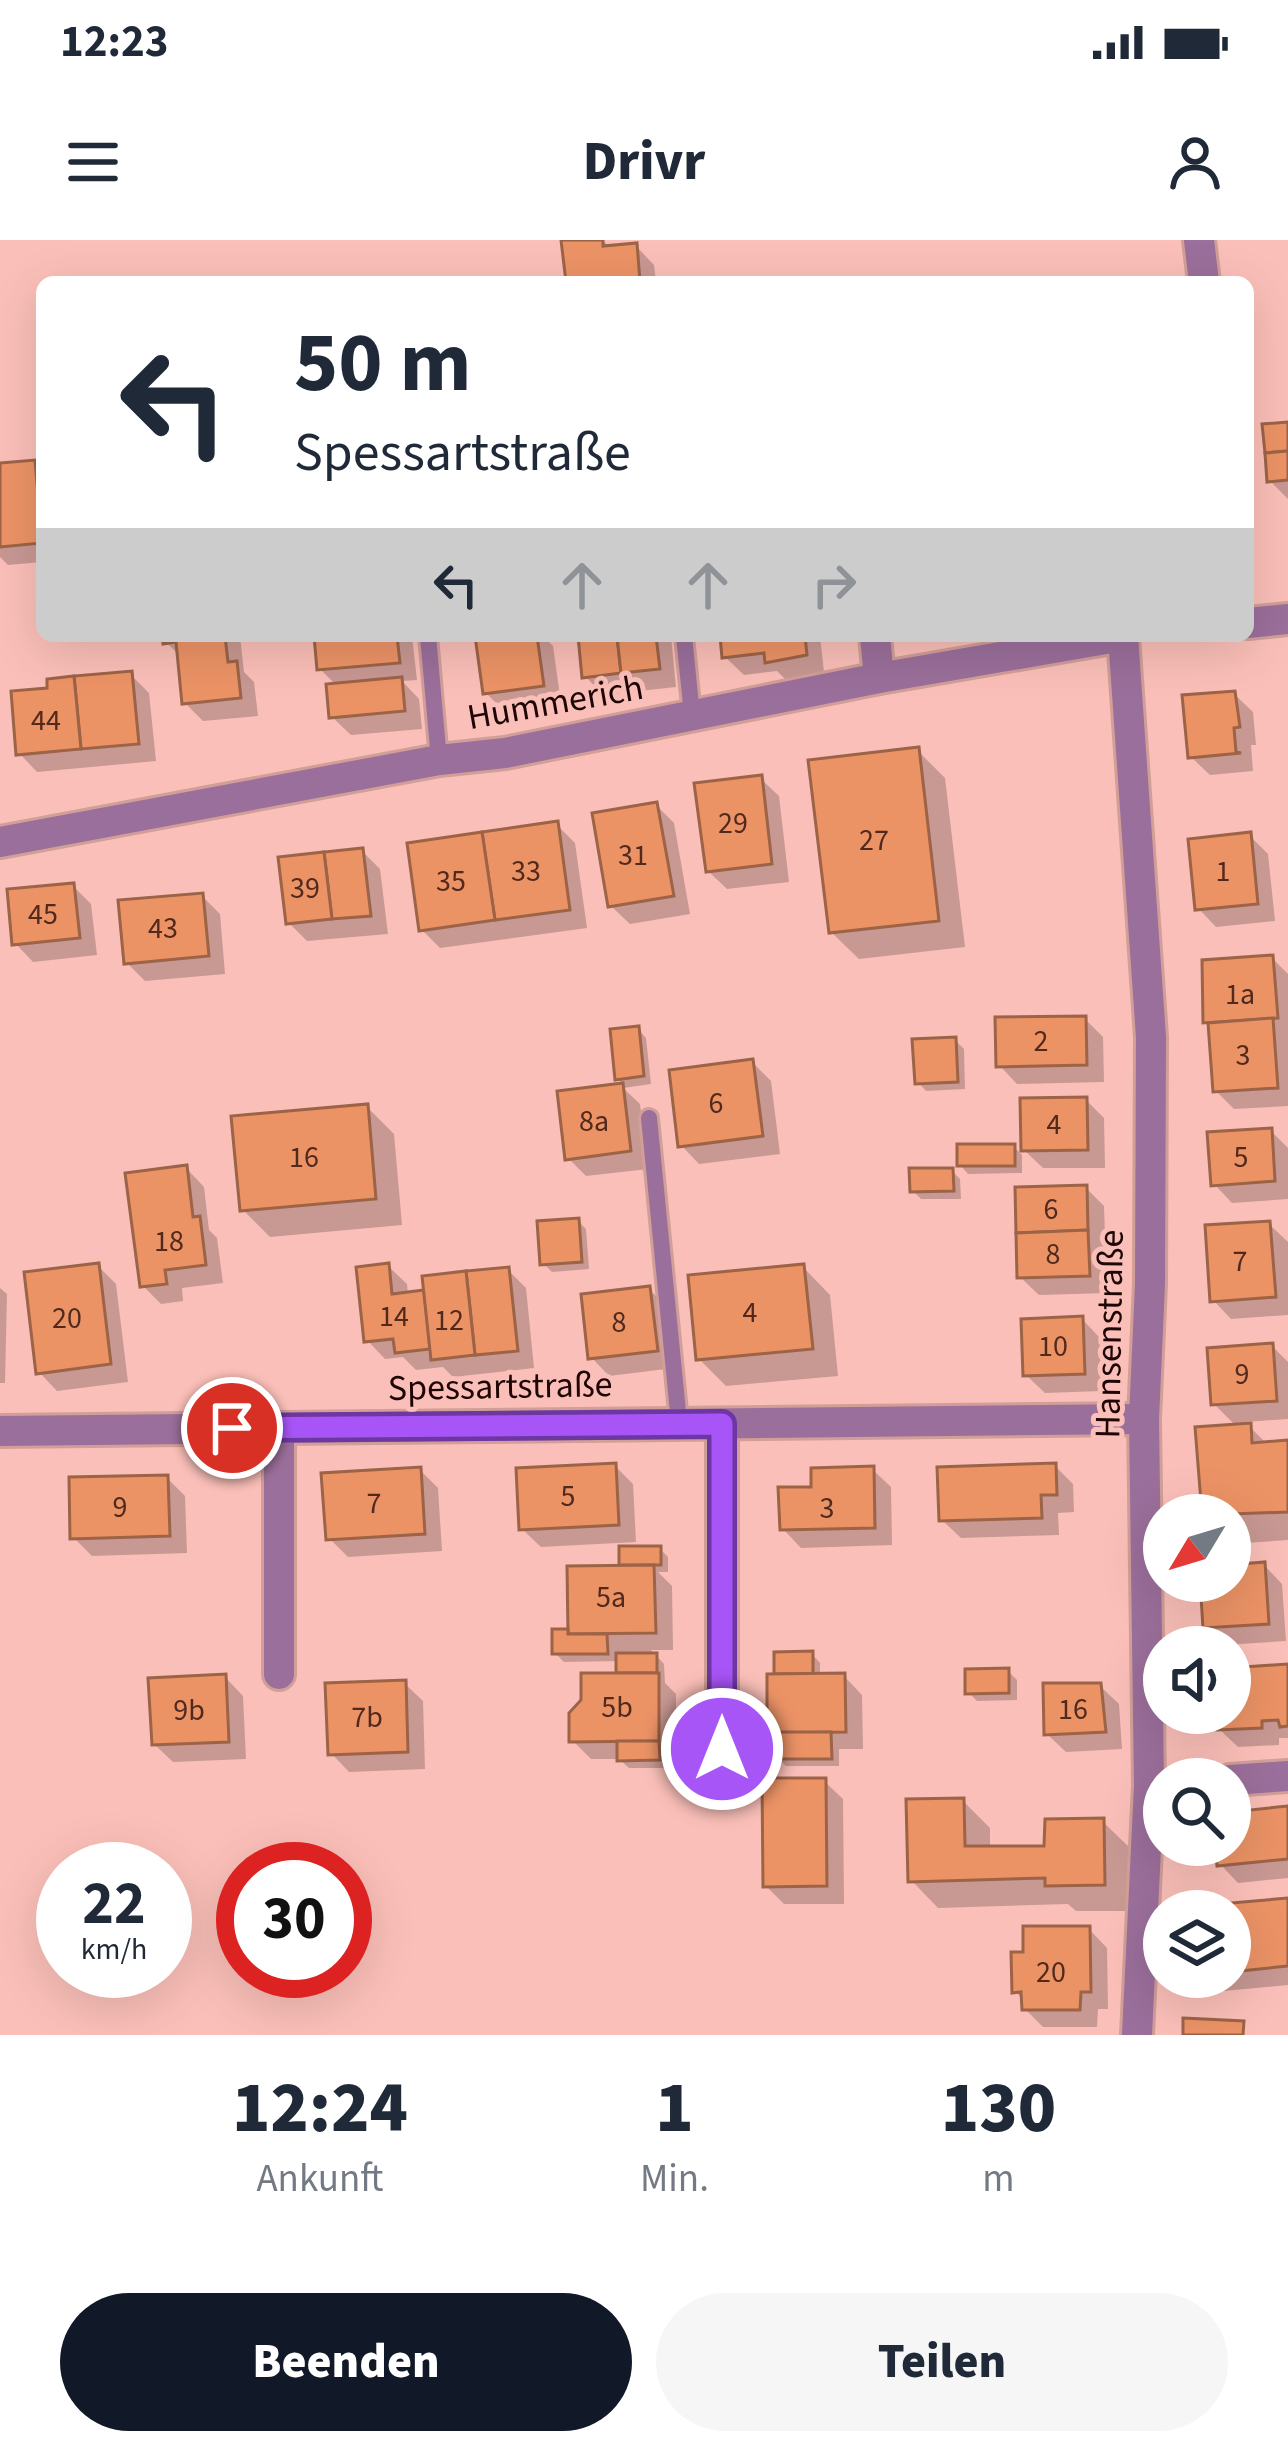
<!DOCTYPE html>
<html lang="de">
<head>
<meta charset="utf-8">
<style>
  body { margin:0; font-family:"Source Sans 3",sans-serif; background:#f6f6f7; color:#1f2937; height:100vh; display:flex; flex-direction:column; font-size:45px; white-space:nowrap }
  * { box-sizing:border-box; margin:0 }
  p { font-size:39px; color:#747a83 }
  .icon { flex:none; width:66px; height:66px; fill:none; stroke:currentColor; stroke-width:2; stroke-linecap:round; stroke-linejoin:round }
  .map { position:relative; height:1795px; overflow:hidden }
  .details { display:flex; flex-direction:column; background:#fff; flex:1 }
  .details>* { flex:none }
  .banner { position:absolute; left:36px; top:36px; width:1218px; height:366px; border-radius:18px; box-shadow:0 12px 48px #0002; background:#fff; color:#1f2937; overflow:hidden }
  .needle { width:78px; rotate:232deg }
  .fabs { position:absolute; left:1143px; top:1254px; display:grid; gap:24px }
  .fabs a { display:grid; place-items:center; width:108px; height:108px; border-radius:50%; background:#fff; box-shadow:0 12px 48px #0002; font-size:60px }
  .speed { position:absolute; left:36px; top:1602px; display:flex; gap:24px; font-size:60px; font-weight:700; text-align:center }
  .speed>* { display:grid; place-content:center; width:156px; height:156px; border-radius:50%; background:#fff; box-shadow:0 12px 48px #0002; line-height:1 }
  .speed small { font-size:30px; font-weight:400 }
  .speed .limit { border:18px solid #d22; background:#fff; color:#111 }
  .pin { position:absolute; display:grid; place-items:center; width:102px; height:102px; color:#fff; margin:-51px; border:6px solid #fff; border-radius:50%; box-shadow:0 3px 12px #0007 }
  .me { position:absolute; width:132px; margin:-66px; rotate:0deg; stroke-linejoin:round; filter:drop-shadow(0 0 9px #0008) }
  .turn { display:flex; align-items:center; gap:42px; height:252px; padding:0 60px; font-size:54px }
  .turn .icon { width:156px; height:156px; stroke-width:2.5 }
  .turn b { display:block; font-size:84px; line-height:102px }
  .lanes { display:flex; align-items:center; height:114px; padding:0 60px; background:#0003; justify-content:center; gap:60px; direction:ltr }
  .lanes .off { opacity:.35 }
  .eta { display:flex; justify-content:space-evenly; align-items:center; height:204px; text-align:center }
  .eta b { font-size:72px; font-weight:800; line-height:84px }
  .button { display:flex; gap:24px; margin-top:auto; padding:24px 60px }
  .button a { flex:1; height:138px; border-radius:72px; background:#111827; color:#fff; font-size:48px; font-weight:800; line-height:138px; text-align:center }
  .button a+a { background:#f6f6f7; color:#1f2937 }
  .status { display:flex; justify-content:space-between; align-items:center; height:84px; padding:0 60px; background:#fff; direction:ltr }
  .status svg { height:33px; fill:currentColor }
  header { display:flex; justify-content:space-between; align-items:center; height:156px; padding:0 60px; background:#fff; font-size:54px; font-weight:800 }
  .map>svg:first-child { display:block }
  .shadow { fill:#0003 }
  .building { fill:#ec9366; stroke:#9d6347; stroke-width:3 }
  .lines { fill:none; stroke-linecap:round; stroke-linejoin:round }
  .lane-casing { stroke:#d29e98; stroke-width:22 }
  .street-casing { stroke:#d29e98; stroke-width:36 }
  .lane { stroke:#9b6f9b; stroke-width:16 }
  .street { stroke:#9b6f9b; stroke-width:30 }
  .route-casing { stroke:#6d37a1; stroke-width:30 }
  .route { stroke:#a855f7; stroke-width:21 }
  .labels { text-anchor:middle; stroke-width:10; stroke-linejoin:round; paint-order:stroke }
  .number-label { font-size:30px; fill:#51291d }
  .street-label { font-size:36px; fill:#1d0605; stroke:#fabfb8 }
</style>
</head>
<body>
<div class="status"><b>12:23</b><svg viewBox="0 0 49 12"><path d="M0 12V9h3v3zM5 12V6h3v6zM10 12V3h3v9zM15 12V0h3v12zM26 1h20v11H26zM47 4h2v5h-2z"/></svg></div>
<header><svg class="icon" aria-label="menu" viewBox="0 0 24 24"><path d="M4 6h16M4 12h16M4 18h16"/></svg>Drivr<svg class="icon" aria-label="person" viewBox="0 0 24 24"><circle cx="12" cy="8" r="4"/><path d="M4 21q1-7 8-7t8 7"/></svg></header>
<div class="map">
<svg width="1288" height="1795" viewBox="0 0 1288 1795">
  <rect width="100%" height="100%" fill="#fabfb8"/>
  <!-- shadow -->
  <g class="shadow">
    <polygon points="586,0 602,0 611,8 636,6 654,25 656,42 569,42"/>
    <polygon points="1288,185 1288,259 1270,241"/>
    <polygon points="34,223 42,231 42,322 8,325 0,317 0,226"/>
    <polygon points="165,396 240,396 244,432 254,442 258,476 203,481 185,463 180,416 166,402"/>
    <polygon points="317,396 412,396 417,440 402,441 419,459 422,489 351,495 332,477 337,446 320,429"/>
    <polygon points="478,396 543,396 553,406 561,463 504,471 486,453"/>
    <polygon points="581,396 671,396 676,447 603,455 585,436"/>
    <polygon points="723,396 820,396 824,432 786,440 777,431 744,435 725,417"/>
    <polygon points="131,435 149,453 156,521 37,532 19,513"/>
    <polygon points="1234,454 1253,472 1256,505 1251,505 1253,531 1210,535 1191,517"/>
    <polygon points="918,511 945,538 965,707 859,719 831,692"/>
    <polygon points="760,538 779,556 789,642 727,649 708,631"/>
    <polygon points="656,565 674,583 690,674 630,684 611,666"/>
    <polygon points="557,585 575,603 587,688 440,708 422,690"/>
    <polygon points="1250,596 1268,614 1275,681 1216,687 1198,668"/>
    <polygon points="362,611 380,629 388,694 307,701 289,683"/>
    <polygon points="73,646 91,664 97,715 33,722 15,703"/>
    <polygon points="202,656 220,674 225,734 145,741 127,723"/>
    <polygon points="1272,718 1288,734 1288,866 1234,869 1216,851 1211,787 1206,782"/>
    <polygon points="1085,779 1103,797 1104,842 1017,844 999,825"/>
    <polygon points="638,789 646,798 651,844 623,848 640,864 648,929 586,936 568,918 560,853 625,846 618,839"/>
    <polygon points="955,800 964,809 965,849 926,851 918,842"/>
    <polygon points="752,822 771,841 780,914 699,924 681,905"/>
    <polygon points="1086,860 1104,878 1105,928 1043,928 1024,910"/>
    <polygon points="367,867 394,894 402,985 270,997 242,969"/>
    <polygon points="1271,891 1288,908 1288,959 1232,963 1214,944"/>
    <polygon points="1014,907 1022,915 1022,933 968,934 960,925"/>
    <polygon points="186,928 204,947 209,990 217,998 223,1043 182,1048 183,1061 161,1064 143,1046"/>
    <polygon points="952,931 960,939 961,959 921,959 913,951"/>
    <polygon points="1086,948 1104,966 1107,1053 1039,1055 1020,1037"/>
    <polygon points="578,981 586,989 589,1029 552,1032 543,1023"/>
    <polygon points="1269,984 1288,1002 1288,1075 1231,1079 1213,1060"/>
    <polygon points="98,1026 116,1044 128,1142 57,1151 39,1132"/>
    <polygon points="388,1026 407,1044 408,1055 508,1030 526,1048 534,1128 453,1137 443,1127 416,1130 403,1117 385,1119 367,1100"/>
    <polygon points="803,1027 830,1055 838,1136 726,1146 699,1119"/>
    <polygon points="0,1048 7,1054 5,1143 0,1143"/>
    <polygon points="649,1049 667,1067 674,1128 609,1136 591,1117"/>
    <polygon points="1082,1079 1100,1098 1102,1151 1045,1153 1026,1135"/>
    <polygon points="1272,1106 1288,1122 1288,1179 1245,1182 1268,1205 1288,1203 1288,1300 1232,1304 1230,1275 1205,1275 1198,1190 1237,1187 1214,1164"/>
    <polygon points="615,1226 633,1244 636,1302 541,1307 522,1289"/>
    <polygon points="1055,1226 1073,1244 1074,1272 1058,1273 1059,1295 961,1298 942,1280"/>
    <polygon points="872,1229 891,1247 892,1305 801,1308 783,1289 814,1250"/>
    <polygon points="420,1230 438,1248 442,1311 348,1317 329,1298"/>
    <polygon points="167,1238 185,1256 187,1313 92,1316 73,1297"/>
    <polygon points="622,1309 660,1309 668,1317 668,1332 658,1332 672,1346 673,1410 651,1410 664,1424 665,1443 676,1454 676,1518 667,1518 667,1528 629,1528 619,1519 591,1519 572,1500 624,1436 619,1421 564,1422 555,1413 555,1392 571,1392 622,1328"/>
    <polygon points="1264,1325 1282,1344 1286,1401 1224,1405 1205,1387 1203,1341 1230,1341 1230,1328"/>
    <polygon points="812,1414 820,1423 820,1437 844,1436 862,1455 863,1509 839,1509 839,1526 786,1526 777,1518 777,1498 770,1491"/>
    <polygon points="1288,1427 1288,1498 1279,1498 1279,1505 1238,1507 1219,1489 1219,1473 1230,1473 1230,1431"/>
    <polygon points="1008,1431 1017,1440 1017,1460 977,1461 968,1452"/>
    <polygon points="225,1437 243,1456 246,1519 173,1522 154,1504"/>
    <polygon points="404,1443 423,1461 425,1529 349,1532 331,1513"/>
    <polygon points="1100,1446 1119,1464 1122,1509 1066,1512 1047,1494"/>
    <polygon points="824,1541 843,1559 844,1664 784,1664 766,1646"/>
    <polygon points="963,1561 990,1588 990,1609 1047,1609 1102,1581 1130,1608 1131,1671 1076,1671 1068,1664 938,1668 911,1640"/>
    <polygon points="1288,1569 1288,1638 1238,1643 1220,1624 1218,1605 1230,1605 1230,1575"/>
    <polygon points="1288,1661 1288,1745 1224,1751 1210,1737 1230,1737 1230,1671 1200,1671"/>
    <polygon points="1089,1689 1107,1708 1108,1769 1098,1769 1097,1787 1043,1787 1025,1769 1024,1761 1015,1751"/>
  </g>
  <!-- building -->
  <g class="building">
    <polygon points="561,0 603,0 603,6 637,3 640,42 566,42"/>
    <polygon points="1288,182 1288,211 1265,213 1262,184"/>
    <polygon points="1288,211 1288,240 1267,242 1265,213"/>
    <polygon points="35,220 42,303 0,307 0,223"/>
    <polygon points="162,396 225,396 228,422 237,421 241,458 182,464 176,402 163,404"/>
    <polygon points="314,396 397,396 400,423 317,430"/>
    <polygon points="475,396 537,396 544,446 483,454"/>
    <polygon points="578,396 617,396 621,433 582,438"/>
    <polygon points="617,396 656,396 660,429 621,433"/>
    <polygon points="720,396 805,396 807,415 765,423 764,413 722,418"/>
    <polygon points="132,431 139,504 81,509 74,436"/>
    <polygon points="74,436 81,509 16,515 11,451 47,448 47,439"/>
    <polygon points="402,437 405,471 329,478 326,444"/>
    <polygon points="1235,451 1240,487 1234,488 1236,512 1241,513 1188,518 1182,455"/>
    <polygon points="919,507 939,681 829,693 808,520"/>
    <polygon points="762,535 772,624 706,632 694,543"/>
    <polygon points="657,562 674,656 608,667 592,573"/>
    <polygon points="558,581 570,670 495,680 482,592"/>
    <polygon points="482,592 495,680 419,691 407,603"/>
    <polygon points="1251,592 1258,664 1195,670 1188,599"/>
    <polygon points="363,608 371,676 332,679 324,612"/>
    <polygon points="324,612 332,679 286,684 278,617"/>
    <polygon points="74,643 80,698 12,705 7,649"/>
    <polygon points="203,653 209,716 124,724 118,660"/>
    <polygon points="1273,715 1278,778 1203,783 1202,720"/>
    <polygon points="1086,776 1087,825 996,827 995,777"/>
    <polygon points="1273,778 1278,848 1213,852 1208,783"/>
    <polygon points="639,786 644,836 615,840 610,789"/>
    <polygon points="956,797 958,842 915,844 912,799"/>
    <polygon points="753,819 763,896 678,907 669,830"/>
    <polygon points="623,843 631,911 565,920 557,851"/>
    <polygon points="1087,857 1088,910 1021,911 1020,858"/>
    <polygon points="368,864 376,959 240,971 231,876"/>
    <polygon points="1272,888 1275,941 1211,946 1207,892"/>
    <rect x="957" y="904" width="58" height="22"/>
    <polygon points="187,925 193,977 200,976 206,1025 165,1030 167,1044 140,1047 125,933"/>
    <polygon points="909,928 953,928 954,951 910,952"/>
    <polygon points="1087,945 1088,990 1016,993 1015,947"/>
    <polygon points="579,978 582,1022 540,1025 537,981"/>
    <polygon points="1270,981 1276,1057 1210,1062 1205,985"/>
    <polygon points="1088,990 1090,1036 1017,1038 1016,993"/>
    <polygon points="99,1023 111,1124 36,1134 24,1032"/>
    <polygon points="389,1023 392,1054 424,1050 430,1109 395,1113 393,1099 364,1102 356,1027"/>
    <polygon points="804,1024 813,1109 696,1120 688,1035"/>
    <polygon points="509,1027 518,1111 475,1115 466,1031"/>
    <polygon points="466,1031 475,1115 431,1120 422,1036"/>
    <polygon points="650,1046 658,1111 588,1119 581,1054"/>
    <polygon points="1083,1076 1085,1134 1023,1136 1021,1079"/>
    <polygon points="1273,1103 1277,1161 1211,1165 1207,1108"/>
    <polygon points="1251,1183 1252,1203 1288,1200 1288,1272 1202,1275 1195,1187"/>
    <polygon points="616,1223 619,1285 519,1290 516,1228"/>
    <polygon points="1056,1223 1057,1255 1041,1255 1042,1278 939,1281 937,1227"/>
    <polygon points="874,1226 875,1288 780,1290 778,1247 811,1247 811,1228"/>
    <polygon points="421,1227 425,1294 326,1300 321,1233"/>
    <polygon points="168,1235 170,1296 70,1299 69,1237"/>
    <rect x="619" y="1306" width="42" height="19"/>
    <polygon points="1265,1322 1269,1384 1203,1388 1200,1341 1230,1341 1230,1325"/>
    <polygon points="654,1325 656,1393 568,1394 567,1326"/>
    <polygon points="552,1389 568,1389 568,1394 607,1394 608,1414 552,1414"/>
    <polygon points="813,1411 813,1434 774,1434 774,1412"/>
    <rect x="616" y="1413" width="41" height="20"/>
    <polygon points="1288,1424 1288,1486 1280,1487 1278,1480 1262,1481 1262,1488 1217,1490 1216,1473 1230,1473 1230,1428"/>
    <polygon points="1009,1428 1009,1453 965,1454 965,1429"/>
    <polygon points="581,1433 659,1433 659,1501 569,1502 569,1473 581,1460"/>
    <polygon points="845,1433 846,1492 767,1493 767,1434"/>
    <polygon points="226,1434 229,1502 152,1505 148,1438"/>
    <polygon points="406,1440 408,1512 328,1515 325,1443"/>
    <polygon points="1043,1443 1101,1443 1106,1492 1044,1495"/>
    <polygon points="774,1492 831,1492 832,1519 774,1519"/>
    <polygon points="617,1501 659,1501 660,1520 617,1521"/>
    <polygon points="762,1538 826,1538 827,1646 763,1647"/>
    <polygon points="964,1558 965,1606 1044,1606 1045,1579 1104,1578 1105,1645 1045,1646 1045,1638 908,1642 906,1559"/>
    <polygon points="1288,1566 1288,1619 1217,1626 1215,1605 1230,1605 1230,1572"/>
    <polygon points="1288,1658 1288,1726 1230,1732 1230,1671 1197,1671 1196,1666"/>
    <polygon points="1023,1686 1090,1686 1091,1752 1081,1752 1080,1770 1022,1770 1021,1752 1012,1753 1011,1712 1023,1712"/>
    <polygon points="1183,1778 1244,1781 1243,1795 1183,1795"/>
  </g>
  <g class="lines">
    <!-- lane casing -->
    <g class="lane-casing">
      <g id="lane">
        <polyline points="428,396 439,520"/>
        <polyline points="684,396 692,475"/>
        <polyline points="649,878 679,1182"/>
      </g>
    </g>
    <!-- street casing -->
    <g class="street-casing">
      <g id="street">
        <polyline points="1199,0 1204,42"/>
        <polyline points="1248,383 1288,379"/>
        <polyline points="875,396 879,438"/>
        <polyline points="1123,396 1151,797 1150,1044 1144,1179 1149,1546 1137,1795"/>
        <polyline points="0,602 439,520 505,513 879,438 1123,396"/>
        <polyline points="722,1184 722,1509"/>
        <polyline points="0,1191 1144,1179"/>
        <polyline points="279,1434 279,1188"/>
        <polyline points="1230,1540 1288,1536"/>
      </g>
    </g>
    <!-- lane -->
    <use href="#lane" class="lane"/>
    <!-- street -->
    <use href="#street" class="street"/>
  </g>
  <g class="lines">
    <!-- route casing -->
    <g class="route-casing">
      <polyline id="route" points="232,1188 722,1184 722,1509"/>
    </g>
    <!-- route -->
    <use href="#route" class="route"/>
  </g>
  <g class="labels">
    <!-- number labels -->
    <g class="number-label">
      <text x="46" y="490">44</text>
      <text x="733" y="593">29</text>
      <text x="874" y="610">27</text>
      <text x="633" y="625">31</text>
      <text x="526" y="641">33</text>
      <text x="1223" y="641">1</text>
      <text x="451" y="651">35</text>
      <text x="305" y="658">39</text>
      <text x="43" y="684">45</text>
      <text x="163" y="698">43</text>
      <text x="1240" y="764">1a</text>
      <text x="1041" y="811">2</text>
      <text x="1243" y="825">3</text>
      <text x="716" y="873">6</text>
      <text x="594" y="891">8a</text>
      <text x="1054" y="894">4</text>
      <text x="304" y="927">16</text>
      <text x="1241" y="927">5</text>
      <text x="1051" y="979">6</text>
      <text x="169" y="1011">18</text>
      <text x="1053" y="1024">8</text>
      <text x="1240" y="1031">7</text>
      <text x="750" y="1082">4</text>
      <text x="394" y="1086">14</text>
      <text x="67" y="1088">20</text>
      <text x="449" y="1090">12</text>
      <text x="619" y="1092">8</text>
      <text x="1053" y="1116">10</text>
      <text x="1242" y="1144">9</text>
      <text x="568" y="1266">5</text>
      <text x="374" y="1273">7</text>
      <text x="120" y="1277">9</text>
      <text x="827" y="1278">3</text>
      <text x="611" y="1367">5a</text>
      <text x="617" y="1477">5b</text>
      <text x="1073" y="1479">16</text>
      <text x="189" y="1480">9b</text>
      <text x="367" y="1487">7b</text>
      <text x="1051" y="1742">20</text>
    </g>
    <!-- street labels -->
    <g class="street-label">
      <text transform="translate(555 461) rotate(-10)" y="13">Hummerich</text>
      <text transform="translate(1108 1094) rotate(-89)" y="13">Hansenstraße</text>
      <text transform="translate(500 1145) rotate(-1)" y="13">Spessartstraße</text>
    </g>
  </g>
</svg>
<div class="fabs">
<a><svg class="needle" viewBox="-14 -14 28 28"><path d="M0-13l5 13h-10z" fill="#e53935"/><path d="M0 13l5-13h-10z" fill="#747a83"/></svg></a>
<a><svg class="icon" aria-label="sound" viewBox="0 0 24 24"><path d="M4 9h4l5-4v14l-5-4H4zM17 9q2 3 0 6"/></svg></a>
<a><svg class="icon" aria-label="search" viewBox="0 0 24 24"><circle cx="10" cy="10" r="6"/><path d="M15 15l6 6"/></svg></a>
<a><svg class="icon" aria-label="layers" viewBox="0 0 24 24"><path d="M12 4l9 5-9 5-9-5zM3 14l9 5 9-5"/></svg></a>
</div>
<div class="speed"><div>22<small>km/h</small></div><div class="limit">30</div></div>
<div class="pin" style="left:232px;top:1188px;background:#d93025"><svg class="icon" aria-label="arrive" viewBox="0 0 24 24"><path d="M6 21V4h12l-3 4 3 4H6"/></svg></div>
<svg class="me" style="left:722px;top:1509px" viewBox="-20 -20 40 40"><circle r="17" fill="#a855f7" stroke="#fff" stroke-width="3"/><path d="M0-11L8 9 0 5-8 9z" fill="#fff"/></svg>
<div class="banner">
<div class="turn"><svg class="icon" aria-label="left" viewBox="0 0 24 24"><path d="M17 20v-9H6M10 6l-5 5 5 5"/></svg><div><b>50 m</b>Spessartstraße</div></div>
<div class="lanes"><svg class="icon" aria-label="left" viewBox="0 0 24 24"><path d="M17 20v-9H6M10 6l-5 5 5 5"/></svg><svg class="icon off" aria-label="ahead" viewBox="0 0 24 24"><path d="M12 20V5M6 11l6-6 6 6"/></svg><svg class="icon off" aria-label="ahead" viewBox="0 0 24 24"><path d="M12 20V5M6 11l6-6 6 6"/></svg><svg class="icon off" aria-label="right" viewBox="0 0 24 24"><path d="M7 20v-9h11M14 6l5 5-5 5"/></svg></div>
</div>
</div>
<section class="details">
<div class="eta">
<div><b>12:24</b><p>Ankunft</p></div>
<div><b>1</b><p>Min.</p></div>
<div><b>130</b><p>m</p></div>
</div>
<div class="button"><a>Beenden</a><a>Teilen</a></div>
</section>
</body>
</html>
